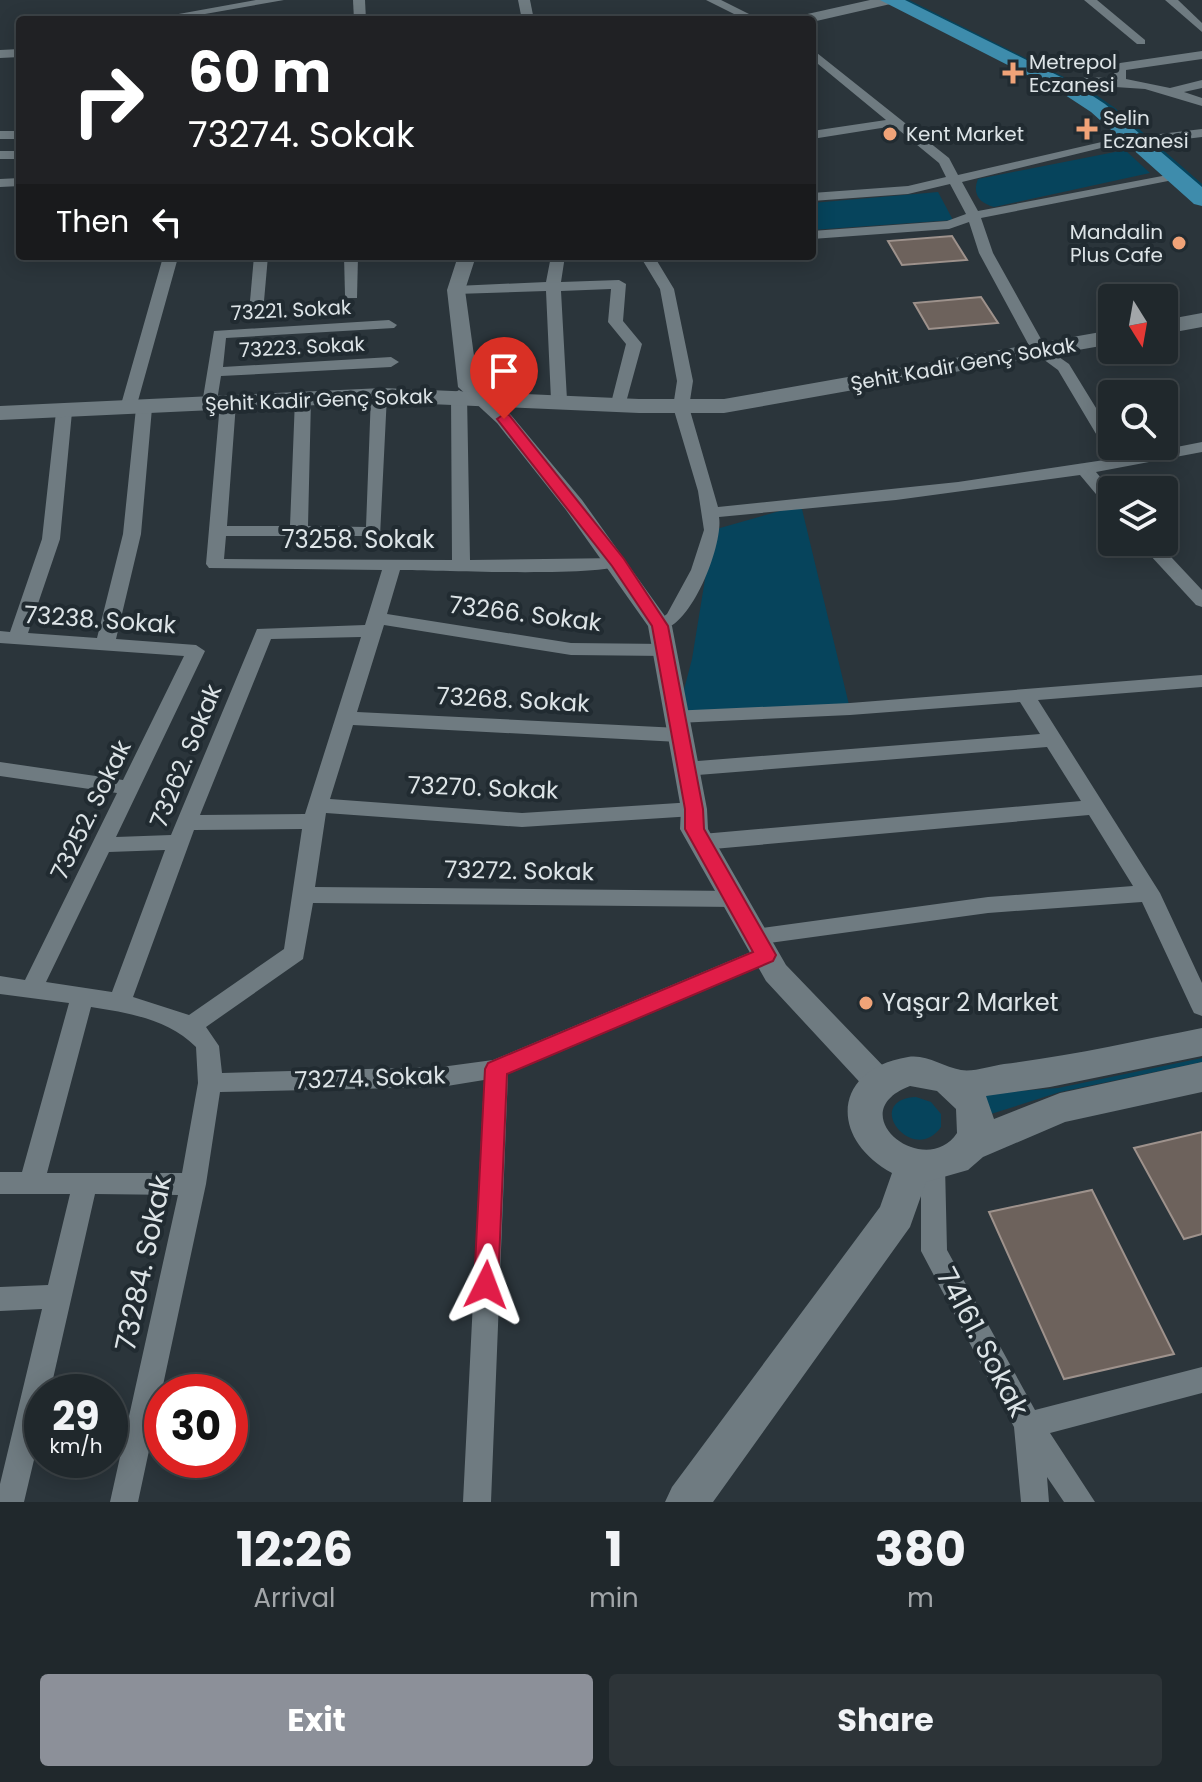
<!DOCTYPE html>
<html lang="en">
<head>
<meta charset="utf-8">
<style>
  body { margin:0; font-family:Poppins,sans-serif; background:#2d3438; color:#f1f3f6; height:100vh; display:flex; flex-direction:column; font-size:30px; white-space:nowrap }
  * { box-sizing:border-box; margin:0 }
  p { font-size:26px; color:#a2a6a9 }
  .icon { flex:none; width:44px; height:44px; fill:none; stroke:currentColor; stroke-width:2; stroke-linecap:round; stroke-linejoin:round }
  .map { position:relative; height:1502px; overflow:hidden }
  .side { display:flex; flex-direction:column; background:#20282c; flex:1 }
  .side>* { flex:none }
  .banner { position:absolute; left:16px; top:16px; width:800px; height:244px; border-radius:8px; box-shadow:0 4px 20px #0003,0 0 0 2px #3d4448; background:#202124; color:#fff; overflow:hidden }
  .needle { width:52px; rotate:169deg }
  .controls { position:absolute; left:1098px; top:284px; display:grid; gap:16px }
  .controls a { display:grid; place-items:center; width:80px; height:80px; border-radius:8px; background:#20282c; box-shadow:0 4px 20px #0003,0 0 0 2px #3d4448; font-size:40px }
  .speed { position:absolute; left:24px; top:1374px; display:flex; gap:16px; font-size:40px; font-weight:700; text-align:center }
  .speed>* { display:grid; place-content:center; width:104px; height:104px; border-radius:50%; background:#20282c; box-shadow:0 4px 20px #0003,0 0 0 2px #3d4448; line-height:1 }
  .speed small { font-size:20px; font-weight:400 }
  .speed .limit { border:12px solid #d22; background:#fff; color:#111 }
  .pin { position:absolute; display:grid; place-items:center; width:68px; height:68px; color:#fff; margin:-82px -34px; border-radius:50% 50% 50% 0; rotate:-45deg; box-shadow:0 0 8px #0007 }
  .pin .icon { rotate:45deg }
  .me { position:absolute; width:88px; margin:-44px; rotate:3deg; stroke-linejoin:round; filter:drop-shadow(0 0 6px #0008) }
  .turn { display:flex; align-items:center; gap:28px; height:168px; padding:0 40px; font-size:36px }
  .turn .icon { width:104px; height:104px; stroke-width:2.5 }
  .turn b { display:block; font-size:56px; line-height:68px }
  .then { display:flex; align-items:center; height:76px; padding:0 40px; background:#0003; gap:16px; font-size:30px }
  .eta { display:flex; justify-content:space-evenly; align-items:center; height:136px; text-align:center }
  .eta b { font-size:48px; font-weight:700; line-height:56px }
  .cta { display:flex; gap:16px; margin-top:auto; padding:16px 40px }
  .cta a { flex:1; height:92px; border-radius:8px; background:#8c9099; color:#fff; font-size:32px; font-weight:700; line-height:92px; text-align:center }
  .cta a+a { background:#2d3438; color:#f1f3f6 }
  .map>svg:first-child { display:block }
  .green { fill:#06445c }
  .building { fill:#6d625c; stroke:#9e928c; stroke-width:2 }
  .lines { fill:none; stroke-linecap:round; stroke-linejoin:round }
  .minor { fill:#6f7b81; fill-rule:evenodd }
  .tertiary { fill:#6f7b81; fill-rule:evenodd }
  .secondary { fill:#6f7b81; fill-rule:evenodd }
  .primary { fill:#3e8cac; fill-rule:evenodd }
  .route { fill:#e11d48; stroke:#92132f; stroke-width:2 }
  .poi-dot { fill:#f0a378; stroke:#212b31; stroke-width:3 }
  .labels { text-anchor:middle; stroke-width:8; stroke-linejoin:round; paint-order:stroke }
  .far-poi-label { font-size:20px; fill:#dde4e7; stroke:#212b31; text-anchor:start }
  .far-street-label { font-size:20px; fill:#dde4e7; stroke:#212b31 }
  .street-label { font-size:24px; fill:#dde4e7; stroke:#212b31 }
  .poi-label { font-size:24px; fill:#dde4e7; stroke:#212b31; text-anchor:start }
  .near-street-label { font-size:28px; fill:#dde4e7; stroke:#212b31 }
</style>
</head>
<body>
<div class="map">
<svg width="1202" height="1502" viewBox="0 0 1202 1502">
  <rect width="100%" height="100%" fill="#2b353b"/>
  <!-- green -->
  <g class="green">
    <polygon points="902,0 909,0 1086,88 1115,108 1202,184 1202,189 1110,108 1081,89"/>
    <path d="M1125 150 1150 173 994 207C979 203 972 194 978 179Z"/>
    <polygon points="938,192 953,220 812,230 812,203"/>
    <polygon points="801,505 850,709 677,716 692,659 713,530"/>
    <polygon points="1202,1058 1202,1062 1060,1092 991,1114 983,1094 1058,1088"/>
    <path d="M916 1097 931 1102 941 1114V1127C913 1167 861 1100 916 1097Z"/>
  </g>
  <!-- building -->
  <g class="building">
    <polygon points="952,236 967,260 902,265 888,241"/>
    <polygon points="981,297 998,323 929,329 914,303"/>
    <polygon points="1202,1132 1202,1234 1184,1239 1134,1148"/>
    <polygon points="1092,1190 1174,1354 1064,1379 989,1212"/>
  </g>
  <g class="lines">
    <!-- minor -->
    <g class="minor">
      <polygon points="256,0 284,0 171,20 162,17"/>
      <polygon points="353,0 365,0 366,20 354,20"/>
      <polygon points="518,0 530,0 534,20 522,20"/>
      <polygon points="706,0 721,0 761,20 746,20"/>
      <polygon points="1084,0 1097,0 1145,40 1145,44 1137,44"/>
      <polygon points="1165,0 1178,0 1202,23 1202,32"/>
      <polygon points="20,49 20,57 0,58 0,50"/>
      <path d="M812 49 949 158 958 175 1132 135 1138 139 962 182 978 211 1178 173V179L1173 180 981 218 993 253 1046 348 1069 364 1112 434V446H1119L1126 457 1202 442V452L1096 472 1112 491V507L1106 506 1080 475 896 500 719 517C724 544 688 639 653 630L651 626 667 614 691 570 704 530 698 491 673 407 677 381 660 289 640 256H654L674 289 693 381 689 407 718 507 958 482 1111 459 1058 370 1032 351 979 253 969 222 949 229 812 239V231L947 221 966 214 950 184 908 194 812 201V193L908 186 946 177 939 163 894 126 812 139V131L886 120 812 59Z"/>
      <polygon points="1202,51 1202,59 1126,70 1126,79 1170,88 1202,80 1202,88 1184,92 1202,98 1202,106 1145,89 1085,85 1079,81 1085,77 1114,78 1114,67 1120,63"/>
      <polygon points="1202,129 1202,137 1160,142 1154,138 1160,134"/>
      <rect x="0" y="131" width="20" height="8"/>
      <rect x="0" y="151" width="20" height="8"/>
      <polygon points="20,178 20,186 0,187 0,179"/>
      <polygon points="208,256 201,260 177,261 136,408 128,413 122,411 120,408 163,257"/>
      <polygon points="254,256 268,256 264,301 257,305 250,301"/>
      <polygon points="344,256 358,256 357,298 347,298 345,295"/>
      <polygon points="551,256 565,256 561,282 619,280 626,284 623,321 642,344 625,406 613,406 611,403 626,344 608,322 611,289 561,291 567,400 559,405 551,400 546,291 456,294 449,290 456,286 546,282"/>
      <polygon points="389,320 397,325 394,328 226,338 223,367 391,357 399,362 391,367 221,376 216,407 204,407 202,404 214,331"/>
      <path d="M379 390 387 395 380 536H226L224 559 452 560 451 395 459 390 467 395 470 560 618 558 627 563C612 578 433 570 400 570L387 614 571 643 666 644 675 650 666 656 571 655 384 625 357 712 679 728 689 735 679 742 353 725 330 799 522 813 694 802 701 804 704 809 701 814 694 816 522 827 326 813 315 887 736 891 744 893 747 899 744 905 736 907 313 903 303 959 206 1027 219 1046 222 1073 441 1067 493 1060 758 949 766 946 774 949 777 955 774 961 508 1074 491 1502H463L484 1080 441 1087 220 1092 206 1184 138 1502H110L178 1195 95 1194 50 1392H42V1426L24 1502H0V1484L42 1309 0 1311V1287L48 1285 70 1194H0V1172H22L69 1003 0 994V976L25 980 117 793 0 776V762L123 780 184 656 0 643V631L10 632 42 539 56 412 64 407 72 412 60 539 28 633 97 638 123 534 136 408 144 403 152 408 141 534 116 639 196 645 205 651 116 837 171 835 257 629 365 625 382 570 209 568 206 564 220 403 228 398 236 403 227 526H290L295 399 303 394 311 399 308 526 366 527 371 395ZM361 637 305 814 200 815 271 639ZM302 829 284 949 189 1015 133 997 194 830ZM165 850 112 992 46 982 109 852ZM91 1007C129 1013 168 1019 196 1047L198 1083 182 1173H47Z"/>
      <polygon points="1138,542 1157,542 1202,590 1202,607 1196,605"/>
      <polygon points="1202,675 1202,687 1038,700 1160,893 1202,983 1202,1016 1194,1013 1191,1007 1142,902 988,913 755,945 747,943 744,937 747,931 755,929 988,897 1133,886 1089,815 702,850 695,847 691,842 695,837 702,834 1081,801 1047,747 685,776 675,769 685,762 1040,734 1020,702 850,715 677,723 667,716 670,711 850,703"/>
      <polygon points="933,1155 942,1159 945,1166 947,1250 1035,1410 1202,1367 1202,1393 1050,1433 1095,1502 1064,1502 1047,1477 1049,1502 1021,1502 1014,1427 921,1251 921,1166 924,1159"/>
    </g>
    <!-- tertiary -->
    <g class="tertiary">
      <polygon points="870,0 897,0 895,3 812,22 792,20 794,17"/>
      <polygon points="458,256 476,256 465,290 478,385 511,415 582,500 672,626 707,809 708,829 786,965 889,1072 894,1081 889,1090 878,1094 867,1090 766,981 680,829 681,809 648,626 566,510 497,423 458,387 447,290"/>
    </g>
    <!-- secondary -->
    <g class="secondary">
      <polygon points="1202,313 1202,327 1164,334 1164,320"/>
      <polygon points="1112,330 1112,344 724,413 639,413 383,402 0,420 0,406 383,388 639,399 724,399"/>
      <path d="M1202 1028V1056L1050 1087 986 1096 994 1119 1060 1093 1202 1062V1092L1065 1122 983 1157 968 1170 926 1182 910 1227 713 1502H665L672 1487 880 1207 892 1173C829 1139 832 1069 908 1057 927 1054 943 1067 961 1070 974 1072 991 1066 1004 1064 1070 1056 1136 1041 1202 1028ZM910 1086 937 1091 956 1109 957 1133C925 1181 839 1113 910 1086Z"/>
    </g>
    <!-- primary -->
    <polygon class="primary" points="880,0 905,0 1073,83 1105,104 1202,187 1202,206 1194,204 1091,112 1059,91"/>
  </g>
  <!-- route -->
  <polygon class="route" points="504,414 509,415 624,559 668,626 703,809 704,829 776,955 773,961 507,1074 498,1285 495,1293 486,1296 478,1293 474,1285 485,1069 488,1063 753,952 685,829 685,809 652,626 612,566 497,419"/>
  <!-- markers -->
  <g class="poi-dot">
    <path d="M1009 61h8v8h8v8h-8v8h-8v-8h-8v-8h8z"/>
    <path d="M1083 117h8v8h8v8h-8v8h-8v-8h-8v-8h8z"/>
    <circle cx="890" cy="134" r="8"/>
    <circle cx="1179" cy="243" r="8"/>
    <circle cx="866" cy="1003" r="8"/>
  </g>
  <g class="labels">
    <!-- far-poi labels -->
    <g class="far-poi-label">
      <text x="1029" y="69">Metrepol<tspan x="1029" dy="23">Eczanesi</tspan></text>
      <text x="1103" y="125">Selin<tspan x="1103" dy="23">Eczanesi</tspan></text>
      <text x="906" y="141">Kent Market</text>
      <text x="1163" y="239" text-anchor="end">Mandalin<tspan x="1163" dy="23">Plus Cafe</tspan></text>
    </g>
    <!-- far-street labels -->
    <g class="far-street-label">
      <text transform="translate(291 310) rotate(-3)" y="7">73221. Sokak</text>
      <text transform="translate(302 347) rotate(-3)" y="7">73223. Sokak</text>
      <text transform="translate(963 364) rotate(-10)" y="7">Şehit Kadir Genç Sokak</text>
      <text transform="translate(319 400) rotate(-2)" y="7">Şehit Kadir Genç Sokak</text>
    </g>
    <!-- street labels -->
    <g class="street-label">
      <text x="358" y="548">73258. Sokak</text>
      <text transform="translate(525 614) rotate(7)" y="8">73266. Sokak</text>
      <text transform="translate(100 620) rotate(4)" y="8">73238. Sokak</text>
      <text transform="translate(513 700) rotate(3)" y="8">73268. Sokak</text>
      <text transform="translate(186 756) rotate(-68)" y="8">73262. Sokak</text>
      <text transform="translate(483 788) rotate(2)" y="8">73270. Sokak</text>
      <text transform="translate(91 810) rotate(-64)" y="8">73252. Sokak</text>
      <text transform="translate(519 871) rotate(1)" y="8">73272. Sokak</text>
      <text transform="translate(370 1078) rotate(-2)" y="8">73274. Sokak</text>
    </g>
    <!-- poi labels -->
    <g class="poi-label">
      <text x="882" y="1011">Yaşar 2 Market</text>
    </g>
    <!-- near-street labels -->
    <g class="near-street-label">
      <text transform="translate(143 1263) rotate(-78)" y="10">73284. Sokak</text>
      <text transform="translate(983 1342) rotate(62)" y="10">74161. Sokak</text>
    </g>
  </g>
</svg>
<div class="controls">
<a><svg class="needle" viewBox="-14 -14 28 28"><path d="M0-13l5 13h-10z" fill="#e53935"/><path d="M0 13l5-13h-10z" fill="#a2a6a9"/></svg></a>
<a><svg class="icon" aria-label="search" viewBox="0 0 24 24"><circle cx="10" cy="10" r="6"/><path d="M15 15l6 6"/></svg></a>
<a><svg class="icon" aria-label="layers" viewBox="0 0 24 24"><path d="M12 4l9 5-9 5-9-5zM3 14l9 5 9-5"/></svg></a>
</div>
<div class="speed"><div>29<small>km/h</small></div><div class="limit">30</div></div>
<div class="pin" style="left:504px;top:419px;background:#d93025"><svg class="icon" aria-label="arrive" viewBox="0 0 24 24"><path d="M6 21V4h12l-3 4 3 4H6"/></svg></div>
<svg class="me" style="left:486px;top:1285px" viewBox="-20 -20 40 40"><path d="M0-17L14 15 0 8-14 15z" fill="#e11d48" stroke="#fff" stroke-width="4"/></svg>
<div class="banner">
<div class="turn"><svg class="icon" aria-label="right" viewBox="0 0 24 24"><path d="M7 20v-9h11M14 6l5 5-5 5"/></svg><div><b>60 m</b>73274. Sokak</div></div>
<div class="then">Then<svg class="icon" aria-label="left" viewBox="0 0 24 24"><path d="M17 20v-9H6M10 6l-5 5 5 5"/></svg></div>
</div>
</div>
<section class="side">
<div class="eta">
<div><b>12:26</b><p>Arrival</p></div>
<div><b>1</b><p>min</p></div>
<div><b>380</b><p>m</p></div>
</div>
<div class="cta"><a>Exit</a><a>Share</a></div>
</section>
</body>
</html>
